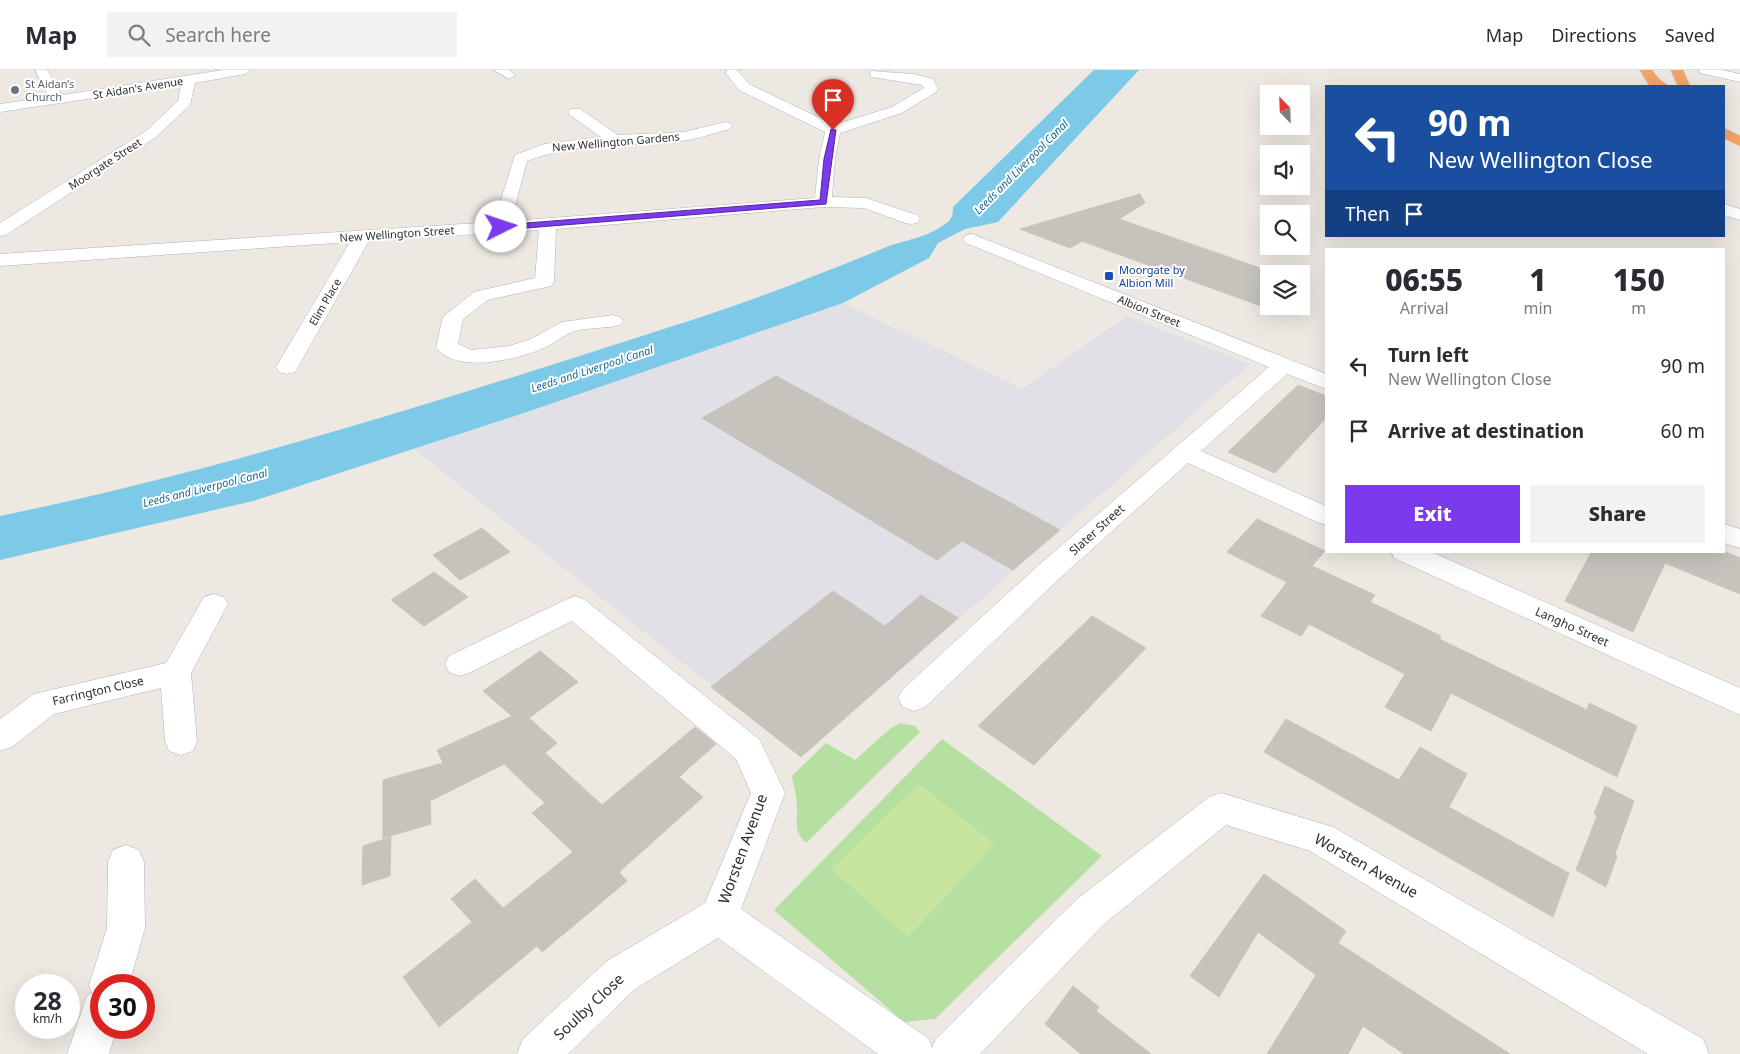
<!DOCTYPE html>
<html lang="en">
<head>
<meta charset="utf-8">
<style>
  body { margin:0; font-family:"Noto Sans",sans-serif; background:#f2f2f3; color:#2b2b33; height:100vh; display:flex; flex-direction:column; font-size:19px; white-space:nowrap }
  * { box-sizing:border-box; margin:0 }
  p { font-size:16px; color:#7c7c81 }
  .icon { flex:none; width:28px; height:28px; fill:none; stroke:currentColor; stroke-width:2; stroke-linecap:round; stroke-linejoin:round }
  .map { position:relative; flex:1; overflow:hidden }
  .details { position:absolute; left:1325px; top:178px; width:400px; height:305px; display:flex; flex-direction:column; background:#fff; border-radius:0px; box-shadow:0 5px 20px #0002 }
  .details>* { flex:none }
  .guide { position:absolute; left:1325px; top:15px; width:400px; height:152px; border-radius:0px; box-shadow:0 5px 20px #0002; background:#1a4fa0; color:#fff; overflow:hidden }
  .needle { width:32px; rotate:337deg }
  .buttons { position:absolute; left:1260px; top:15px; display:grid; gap:10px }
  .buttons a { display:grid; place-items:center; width:50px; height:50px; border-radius:0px; background:#fff; box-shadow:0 5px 20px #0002; font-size:25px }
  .speed { position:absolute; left:15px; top:904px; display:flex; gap:10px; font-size:25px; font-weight:700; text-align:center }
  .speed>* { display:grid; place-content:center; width:65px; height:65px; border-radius:50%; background:#fff; box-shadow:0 5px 20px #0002; line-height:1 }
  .speed small { font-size:12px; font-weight:400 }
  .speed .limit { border:8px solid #d22; background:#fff; color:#111 }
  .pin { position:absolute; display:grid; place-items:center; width:42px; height:42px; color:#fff; margin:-51px -21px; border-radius:50% 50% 50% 0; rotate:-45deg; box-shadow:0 0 5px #0007 }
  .pin .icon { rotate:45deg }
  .me { position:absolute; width:55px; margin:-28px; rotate:86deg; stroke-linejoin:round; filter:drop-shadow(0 0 4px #0008) }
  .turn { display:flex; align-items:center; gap:18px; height:105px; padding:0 20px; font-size:22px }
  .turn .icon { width:65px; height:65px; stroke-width:2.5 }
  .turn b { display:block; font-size:35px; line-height:42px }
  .then { display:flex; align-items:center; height:48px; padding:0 20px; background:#0003; gap:10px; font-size:19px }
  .eta { display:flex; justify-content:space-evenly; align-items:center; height:85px; text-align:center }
  .eta b { font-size:30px; font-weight:800; line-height:35px }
  .button { display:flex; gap:10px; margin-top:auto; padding:10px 20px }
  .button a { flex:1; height:58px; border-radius:0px; background:#7c3aed; color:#fff; font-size:20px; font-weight:800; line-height:58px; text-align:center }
  .button a+a { background:#f2f2f3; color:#2b2b33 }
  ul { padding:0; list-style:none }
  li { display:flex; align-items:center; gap:15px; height:65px; padding:0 20px }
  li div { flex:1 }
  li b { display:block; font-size:19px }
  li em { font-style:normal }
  header { display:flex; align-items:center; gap:30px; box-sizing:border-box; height:70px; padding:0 25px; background:#fff; border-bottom:1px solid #e1e1e2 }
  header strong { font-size:24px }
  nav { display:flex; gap:28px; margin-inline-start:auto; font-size:18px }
  .search { width:350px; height:45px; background:#f2f2f3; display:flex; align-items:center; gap:12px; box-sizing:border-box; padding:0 18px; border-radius:0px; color:#7c7c81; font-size:19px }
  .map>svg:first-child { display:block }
  .industrial { fill:#e2e0e7 }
  .green { fill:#b6dfa2 }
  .pitch { fill:#c7e59e }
  .water { fill:#7ccae7 }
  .building { fill:#c6c2bc; stroke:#c9c4ba }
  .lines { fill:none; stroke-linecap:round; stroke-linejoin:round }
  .street-casing { stroke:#b1b2bc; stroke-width:1 }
  .highway-casing { stroke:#c8c8c8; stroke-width:1 }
  .street { fill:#fff; fill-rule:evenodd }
  .highway { fill:#f3a466; fill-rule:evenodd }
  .route { fill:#7c3aed; stroke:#51269a }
  .worship-dot { fill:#6b7280; stroke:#fff; stroke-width:2 }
  .transit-dot { fill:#1a4fb4; stroke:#fff; stroke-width:2 }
  .labels { text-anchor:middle; stroke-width:4; stroke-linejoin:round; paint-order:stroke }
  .far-worship-label { font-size:11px; fill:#5b616d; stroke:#fff; text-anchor:start }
  .far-street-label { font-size:11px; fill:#2d2d2d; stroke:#fff }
  .far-water-label { font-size:11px; font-style:italic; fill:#186a96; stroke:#fff }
  .far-transit-label { font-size:11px; fill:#164399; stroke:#fff; text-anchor:start }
  .street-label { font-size:12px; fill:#2d2d2d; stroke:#fff }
  .near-street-label { font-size:15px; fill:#2d2d2d; stroke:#fff }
</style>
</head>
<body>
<header>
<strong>Map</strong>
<div class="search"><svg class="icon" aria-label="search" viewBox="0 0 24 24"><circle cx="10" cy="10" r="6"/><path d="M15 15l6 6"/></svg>Search here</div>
<nav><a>Map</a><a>Directions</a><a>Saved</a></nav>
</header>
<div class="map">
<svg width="1740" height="984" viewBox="0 0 1740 984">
  <rect width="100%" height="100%" fill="#ede8e1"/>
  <!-- industrial -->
  <polygon class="industrial" points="843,233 1022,319 1127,246 1250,294 801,687 414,379"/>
  <!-- green -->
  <g class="green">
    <path d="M900 653 915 656 920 662 806 773C794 762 797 754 797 739 797 728 794 716 792 706L826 673 855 690 891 658Z"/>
    <polygon points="942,669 1102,786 935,949 904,952 774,840"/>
  </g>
  <!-- pitch -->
  <polygon class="pitch" points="919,714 995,774 908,867 831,799"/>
  <!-- water -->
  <path class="water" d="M1094 0H1139L998 152 965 159 938 173 929 188 843 233 527 342 253 431 0 490V446C228 399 449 328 670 257 743 234 814 207 884 178 906 169 925 169 945 154 952 150 953 145 953 137Z"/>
  <!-- building -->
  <g class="building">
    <polygon points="1140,124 1145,133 1119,149 1269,201 1269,239 1082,171 1070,178 1020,159"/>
    <polygon points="776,306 1009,432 1060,460 1013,500 962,471 937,490 702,348"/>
    <polygon points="1298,315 1326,326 1326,348 1275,403 1228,382"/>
    <polygon points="1257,449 1325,481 1312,496 1375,525 1370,532 1441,566 1439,569 1587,640 1589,633 1637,656 1617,707 1451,623 1431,661 1385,637 1405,604 1309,554 1301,566 1261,546 1287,512 1227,482"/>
    <polygon points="482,458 510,482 460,510 433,485"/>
    <polygon points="1592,481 1723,481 1740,488 1740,524 1665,493 1633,562 1565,531"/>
    <polygon points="434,502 468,527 424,556 391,530"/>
    <polygon points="833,521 885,556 921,525 958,548 801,687 711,617"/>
    <polygon points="1092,546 1146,578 1034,695 978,656"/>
    <polygon points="540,581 578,612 529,648 557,673 545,683 602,735 695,657 716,674 679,707 703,727 619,802 627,811 542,882 537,876 439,957 403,907 472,852 451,829 475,809 503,838 573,782 532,743 545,733 504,694 430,731 431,754 383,768 383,710 443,693 437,680 512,646 483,621"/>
    <polygon points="1286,649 1399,710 1420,677 1467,704 1449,737 1569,803 1553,847 1264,682"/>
    <polygon points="1605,716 1634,731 1615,784 1617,786 1606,817 1576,800 1597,746 1594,744"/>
    <polygon points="391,767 390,806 362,815 363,776"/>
    <polygon points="1264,804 1346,861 1338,873 1510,984 1404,984 1363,956 1348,984 1267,984 1316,905 1258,862 1219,927 1190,906"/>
    <polygon points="1073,916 1099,937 1096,941 1151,984 1081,984 1045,954"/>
  </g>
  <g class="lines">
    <!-- street casing -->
    <g class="street-casing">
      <g id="street">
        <polygon points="35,0 47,0 62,25 223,0 251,0 245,4 195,13 190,35 156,67 6,165 0,166 0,153 146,61 178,31 181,15 0,42 0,34 49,27"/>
        <polygon points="494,0 509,0 515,5 509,9"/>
        <path d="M727 0H737L749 14 834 55 892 37 924 18 922 15 871 7 870 4 871 1 914 4 933 9 938 19 936 22 902 43 840 63 835 89 832 127 866 128 917 145 920 149 917 153 911 154 905 153 864 138 823 137 556 159 554 212 551 216 488 230 463 249 458 274 472 280 509 276 531 269 562 252 613 245 620 247 623 251 620 255C605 259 589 257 575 261 564 264 555 273 544 278 519 289 455 305 436 277L443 247 474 222 535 208 539 160 369 171 298 297 295 302 287 304 279 302 276 297 350 172 0 196V184L494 152 515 85 544 74 601 67 570 45 568 42 570 39H580L618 65 684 62 725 52 730 53 732 56 730 59C714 63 698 69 682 71 630 76 576 72 527 91L511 151 815 128 819 89 825 62 739 20 726 3Z"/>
        <polygon points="1699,0 1722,0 1740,4 1740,12 1700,3"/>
        <polygon points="1724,134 1740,139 1740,150 1724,145"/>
        <polygon points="972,164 1326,304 1326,319 1287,304 1201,381 1326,436 1326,455 1317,452 1188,393 1060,508 925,637 914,641 903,637 898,628 903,619 1040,494 1269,297 966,173 963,169 966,165"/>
        <polygon points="1724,454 1740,459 1740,478 1724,473"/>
        <polygon points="1391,481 1429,481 1740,618 1740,645 1394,488"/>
        <polygon points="214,524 224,527 228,534 191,603 197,671 193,681 181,685 169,681 165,671 161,618 54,644 12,677 0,681 0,649 34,624 166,593 204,527"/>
        <polygon points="575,526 585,530 760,670 785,723 741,839 929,969 932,978 936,969 1077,829 1209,727 1221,723 1333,757 1703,969 1709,984 1648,984 1310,781 1226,755 1103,855 980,984 878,984 718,868 635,919 568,984 517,984 523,969 607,891 705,833 751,723 736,689 572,551 471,602 460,606 449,602 445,594 449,586 565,530"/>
        <polygon points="126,775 139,780 144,792 145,858 129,915 101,915 101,958 117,958 109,984 67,984 87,926 92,923 89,915 107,858 108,792 113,780"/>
      </g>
    </g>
    <!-- highway casing -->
    <g class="highway-casing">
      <g id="highway">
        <polygon points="1640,0 1652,0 1659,9 1669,16 1649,15"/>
        <polygon points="1671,0 1683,0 1690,16 1678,16"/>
        <polygon points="1724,58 1740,66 1740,76 1724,68"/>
      </g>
    </g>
    <!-- street -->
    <use href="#street" class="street"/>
    <!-- highway -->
    <use href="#highway" class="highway"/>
  </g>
  <!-- route -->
  <polygon class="route" points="831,59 836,60 826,134 501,160 498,157 501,155 820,130 824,89"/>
  <!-- markers -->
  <circle class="worship-dot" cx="15" cy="20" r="5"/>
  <rect class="transit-dot" x="1104" y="201" width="10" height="10" rx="2.5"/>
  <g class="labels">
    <!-- far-worship labels -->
    <g class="far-worship-label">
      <text x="25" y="18">St Aidan’s<tspan x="25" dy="13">Church</tspan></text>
    </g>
    <!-- far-street labels -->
    <g class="far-street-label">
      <text transform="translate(138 18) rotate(-9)" y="4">St Aidan's Avenue</text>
      <text transform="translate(616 72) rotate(-5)" y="4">New Wellington Gardens</text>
      <text transform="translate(105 94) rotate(-33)" y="4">Moorgate Street</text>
      <text transform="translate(397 164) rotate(-4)" y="4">New Wellington Street</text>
      <text transform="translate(325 232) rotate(-60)" y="4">Elim Place</text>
      <text transform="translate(1149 241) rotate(22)" y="4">Albion Street</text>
    </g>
    <!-- far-water labels -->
    <g class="far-water-label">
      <text transform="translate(1021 97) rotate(-45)" y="4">Leeds and Liverpool Canal</text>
      <text transform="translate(592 299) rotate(-18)" y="4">Leeds and Liverpool Canal</text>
      <text transform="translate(205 418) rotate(-14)" y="4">Leeds and Liverpool Canal</text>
    </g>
    <!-- far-transit labels -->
    <g class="far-transit-label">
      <text x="1119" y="204">Moorgate by<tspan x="1119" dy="13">Albion Mill</tspan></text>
    </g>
    <!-- street labels -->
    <g class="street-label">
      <text transform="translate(1097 460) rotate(-42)" y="4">Slater Street</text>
      <text transform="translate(1572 557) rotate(24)" y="4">Langho Street</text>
      <text transform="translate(98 621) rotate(-13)" y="4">Farrington Close</text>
    </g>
    <!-- near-street labels -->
    <g class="near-street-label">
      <text transform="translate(743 779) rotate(-70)" y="5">Worsten Avenue</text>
      <text transform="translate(1366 796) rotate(29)" y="5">Worsten Avenue</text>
      <text transform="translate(589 937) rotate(-43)" y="5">Soulby Close</text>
    </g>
  </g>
</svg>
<div class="buttons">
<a><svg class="needle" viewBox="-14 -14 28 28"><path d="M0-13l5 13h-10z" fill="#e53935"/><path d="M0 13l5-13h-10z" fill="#7c7c81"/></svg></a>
<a><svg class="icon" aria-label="sound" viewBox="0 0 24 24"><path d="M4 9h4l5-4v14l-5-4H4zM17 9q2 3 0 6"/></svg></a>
<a><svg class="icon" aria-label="search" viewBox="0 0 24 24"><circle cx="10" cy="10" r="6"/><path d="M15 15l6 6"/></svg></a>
<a><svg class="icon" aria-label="layers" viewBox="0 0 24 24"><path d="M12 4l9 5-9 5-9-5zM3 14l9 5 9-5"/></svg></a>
</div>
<div class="speed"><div>28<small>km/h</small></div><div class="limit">30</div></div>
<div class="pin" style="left:833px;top:60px;background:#d93025"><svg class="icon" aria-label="arrive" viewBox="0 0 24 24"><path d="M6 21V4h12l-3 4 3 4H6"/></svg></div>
<svg class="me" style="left:501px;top:157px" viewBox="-20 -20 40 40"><circle r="19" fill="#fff"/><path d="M0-13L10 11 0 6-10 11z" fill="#7c3aed"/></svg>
<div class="guide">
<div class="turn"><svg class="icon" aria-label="left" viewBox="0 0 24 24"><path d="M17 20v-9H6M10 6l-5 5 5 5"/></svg><div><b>90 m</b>New Wellington Close</div></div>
<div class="then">Then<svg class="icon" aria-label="arrive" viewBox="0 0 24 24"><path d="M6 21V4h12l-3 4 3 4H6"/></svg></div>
</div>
<section class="details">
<div class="eta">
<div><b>06:55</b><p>Arrival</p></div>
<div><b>1</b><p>min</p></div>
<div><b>150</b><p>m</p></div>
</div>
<ul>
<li><svg class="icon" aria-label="left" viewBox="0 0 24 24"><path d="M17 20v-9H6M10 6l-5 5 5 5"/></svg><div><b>Turn left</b><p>New Wellington Close</p></div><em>90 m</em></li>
<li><svg class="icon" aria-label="arrive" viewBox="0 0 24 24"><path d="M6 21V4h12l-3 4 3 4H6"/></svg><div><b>Arrive at destination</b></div><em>60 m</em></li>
</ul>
<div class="button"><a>Exit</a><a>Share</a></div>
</section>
</div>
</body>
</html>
